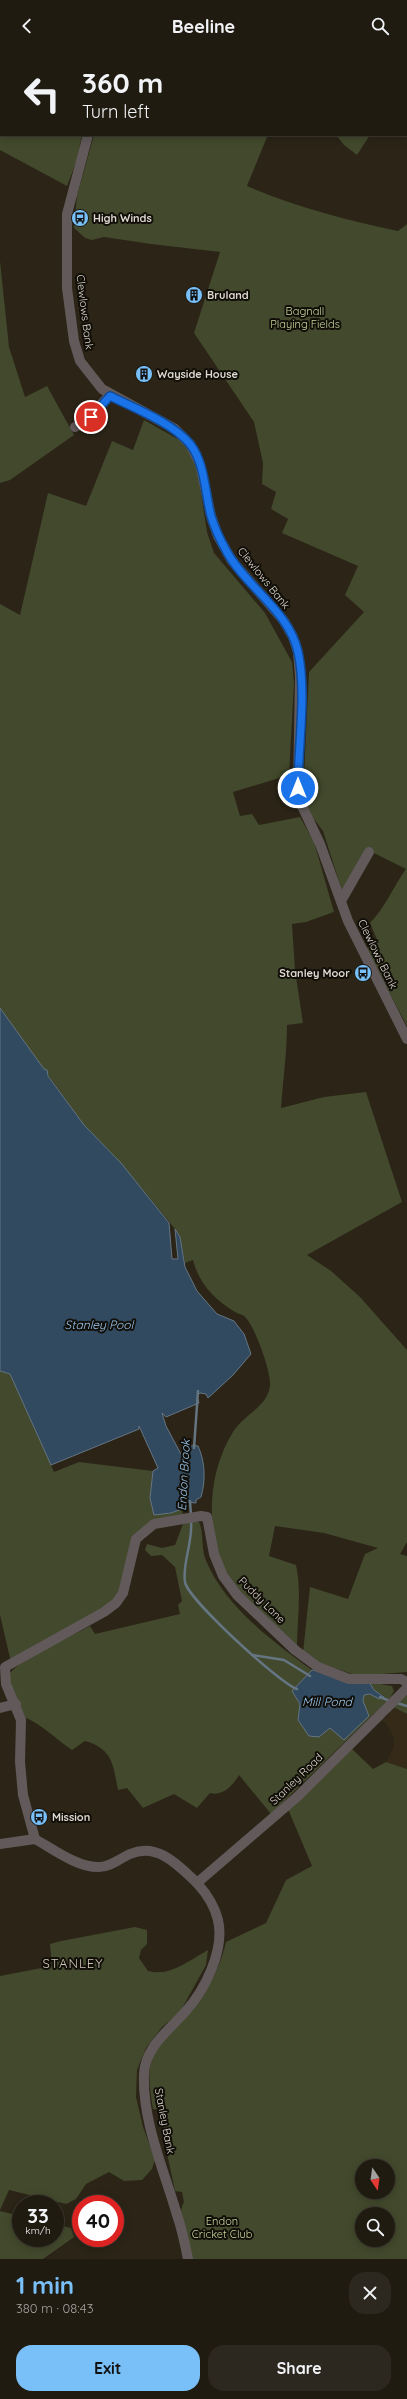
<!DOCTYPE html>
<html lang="en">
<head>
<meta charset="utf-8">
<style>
  body { margin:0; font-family:Quicksand,sans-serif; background:#2d281f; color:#f1f3f6; height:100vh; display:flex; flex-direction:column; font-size:15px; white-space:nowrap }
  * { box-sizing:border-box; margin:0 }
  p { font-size:13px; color:#a2a19f }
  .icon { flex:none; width:22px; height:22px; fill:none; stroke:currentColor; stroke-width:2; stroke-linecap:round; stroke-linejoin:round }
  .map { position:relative; height:2207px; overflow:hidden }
  .sheet { display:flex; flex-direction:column; background:#201b11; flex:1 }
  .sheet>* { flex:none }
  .hud { position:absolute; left:0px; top:0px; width:407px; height:84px; box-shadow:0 2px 10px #0003,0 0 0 1px #3d3931; background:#201b11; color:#f1f3f6; overflow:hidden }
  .needle { width:26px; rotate:167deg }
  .controls { position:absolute; left:355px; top:2107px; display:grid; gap:8px }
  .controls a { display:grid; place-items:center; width:40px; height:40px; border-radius:50%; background:#201b11; box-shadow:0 2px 10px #0003,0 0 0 1px #3d3931; font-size:20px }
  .speed { position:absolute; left:12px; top:2143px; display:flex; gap:8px; font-size:20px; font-weight:700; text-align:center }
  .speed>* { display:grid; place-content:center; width:52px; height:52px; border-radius:50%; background:#201b11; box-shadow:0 2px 10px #0003,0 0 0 1px #3d3931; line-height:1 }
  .speed small { font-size:10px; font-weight:400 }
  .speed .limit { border:6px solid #d22; background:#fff; color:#111 }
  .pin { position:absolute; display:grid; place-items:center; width:34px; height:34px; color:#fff; margin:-17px; border:2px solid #fff; border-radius:50%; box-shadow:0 1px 4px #0007 }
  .me { position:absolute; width:44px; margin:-22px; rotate:0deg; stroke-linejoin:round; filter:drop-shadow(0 0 3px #0008) }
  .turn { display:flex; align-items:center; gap:14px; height:84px; padding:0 16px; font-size:18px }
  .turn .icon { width:52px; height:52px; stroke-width:2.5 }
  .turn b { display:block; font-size:28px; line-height:34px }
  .round { display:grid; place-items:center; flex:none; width:42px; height:42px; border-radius:16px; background:#2d281f }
  .head { display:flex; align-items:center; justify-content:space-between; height:68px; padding:0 16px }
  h1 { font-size:24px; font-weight:700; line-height:30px; color:#79bff8 }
  .button { display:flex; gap:8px; margin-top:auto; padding:8px 16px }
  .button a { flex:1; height:46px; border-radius:16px; background:#79bff8; color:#111; font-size:16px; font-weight:700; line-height:46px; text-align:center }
  .button a+a { background:#2d281f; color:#f1f3f6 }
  header { display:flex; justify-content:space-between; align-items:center; height:52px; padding:0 16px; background:#201b11; font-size:18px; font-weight:700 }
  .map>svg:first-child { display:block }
  .built { fill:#342a17 }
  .green { fill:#42492c; fill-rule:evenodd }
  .water { fill:#314a60; stroke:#657582 }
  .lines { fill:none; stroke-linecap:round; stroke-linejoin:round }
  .stream { stroke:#657582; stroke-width:2.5 }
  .minor { stroke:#61595a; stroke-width:10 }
  .tertiary { stroke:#61595a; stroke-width:10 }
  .route-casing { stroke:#114b97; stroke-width:10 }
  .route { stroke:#1a73e8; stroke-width:7 }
  .labels { text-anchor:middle; stroke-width:4; stroke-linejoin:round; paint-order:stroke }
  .poi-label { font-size:11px; font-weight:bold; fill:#ddd8d0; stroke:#110e08; text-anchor:start }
  .park-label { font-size:11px; fill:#c7d69c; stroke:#110e08 }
  .street-label { font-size:11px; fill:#ddd8d0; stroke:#110e08 }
  .water-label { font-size:12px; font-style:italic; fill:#99c9f3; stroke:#110e08 }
  .quarter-label { font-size:13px; letter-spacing:1px; fill:#d1c8b8; stroke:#110e08 }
</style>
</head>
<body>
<header><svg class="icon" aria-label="back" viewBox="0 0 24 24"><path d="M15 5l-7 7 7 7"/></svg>Beeline<svg class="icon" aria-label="search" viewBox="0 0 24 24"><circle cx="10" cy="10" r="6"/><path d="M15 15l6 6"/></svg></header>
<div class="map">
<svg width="407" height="2207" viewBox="0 0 407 2207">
  <rect width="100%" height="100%" fill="#2b2417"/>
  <!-- built -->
  <polygon class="built" points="393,1655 407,1662 407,1717 386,1710 393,1697 394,1686 386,1671 381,1668 387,1665"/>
  <!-- green -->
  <g class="green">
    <polygon points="267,0 407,0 407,79 406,1"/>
    <polygon points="0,27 1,83 82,83 77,108 67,134 0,98"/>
    <path d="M94 83H265L267 85 247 134C296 155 346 168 398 179L407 172V974L366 896 378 890 370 871C385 856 393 835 406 817L368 798 343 842 323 779 313 766 303 745 309 620 364 560 345 543 358 514 282 481 288 467 271 457 276 440 262 432 263 411 254 370 194 281 220 200 151 192 104 185 92 188 85 186 74 176 77 144Z"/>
    <polygon points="336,83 370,83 357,103 344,93"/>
    <polygon points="0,209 9,295 25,345 47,334 74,383 10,428 0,431"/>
    <path d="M144 368 183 390 191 401 197 416 207 480 214 501 265 561 292 610 294 631 289 723 233 740 240 764 252 762 259 773 300 765 314 790 334 860 306 870 292 872 295 918 303 971 287 973C287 1001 283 1028 281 1056L324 1045 366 1040 402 1150 307 1203 331 1219 360 1245 407 1298V1490L400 1502 407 1504V1620L358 1624 317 1610 303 1600 310 1535 348 1547 365 1502 378 1496 324 1481 275 1474 269 1504 296 1513C302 1540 297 1568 297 1596 278 1578 255 1560 238 1539 204 1496 204 1426 233 1380 244 1362 270 1354 270 1331 270 1317 254 1272 244 1264 241 1262 238 1262 235 1260 215 1248 199 1232 193 1208L185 1211 180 1185 175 1177 121 1111 84 1073 0 956V552L20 563 48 441 86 454 112 389 133 398Z"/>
    <polygon points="0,1319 10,1322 54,1420 79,1410 153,1419 150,1446 171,1461 182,1457 183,1464 142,1476 120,1541 111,1551 17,1606 10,1606 0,1563"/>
    <path d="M193 1469 199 1470C204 1481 201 1493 205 1506 223 1553 273 1590 312 1618L292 1639 300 1652 298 1668 319 1685 363 1649 364 1643 370 1642 379 1647 384 1644 374 1638 369 1630 392 1634 394 1639 390 1646 271 1762 239 1723C234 1732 223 1745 210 1741L197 1756 174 1742 143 1756 127 1736 118 1738C113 1713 113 1697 85 1689L72 1698C56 1687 41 1672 24 1665 20 1654 7 1636 9 1624 11 1611 76 1582 90 1574L95 1582 180 1562 178 1553 182 1549 175 1515 162 1503 151 1504 145 1498 147 1492 162 1496 175 1493 183 1472Z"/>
    <polygon points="407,1643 407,1662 393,1655"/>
    <path d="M352 1697 373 1717 386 1710 407 1717V2207H192C187 2192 175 2165 184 2150L182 2140 175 2139 162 2078H164L162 2058 153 2057C151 2043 147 2025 151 2011 159 1984 189 1962 204 1940 215 1925 222 1907 226 1890L266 1871 286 1828 312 1814 288 1757ZM362 2114H388V2140H362ZM362 2162H388V2188H362Z"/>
    <path d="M135 1875 147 1878V1892L141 1898 139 1906 148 1919C170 1925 190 1908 208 1898L206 1913 180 1960 162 1975 146 1996 137 2018 136 2045 143 2075 155 2108 152 2117 142 2128 124 2129 109 2120 86 2132 76 2147 66 2152 9 2138 0 2158V1924L52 1914 50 1892 61 1889Z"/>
    <polygon points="0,2159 21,2164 21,2186 55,2186 55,2172 71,2176 74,2185 43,2207 0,2207"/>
  </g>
  <!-- water -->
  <g class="water">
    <path d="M0 956 44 1017 47 1018 48 1024 84 1073 121 1111 169 1171 172 1207H178L175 1177 180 1185 185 1215 197 1239 217 1262 234 1269 244 1282 251 1302 233 1323 208 1346 206 1342 200 1341 197 1344 199 1351 166 1365 162 1361 166 1374 183 1406 186 1404 191 1393 198 1394C205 1409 206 1428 201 1445L196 1448V1451L185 1450 182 1457 171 1461 154 1463 150 1446 153 1419 158 1416 139 1374V1377L51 1413 10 1322 0 1319Z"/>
    <polygon points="312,1618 369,1630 374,1638 384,1645 379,1647 370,1642 364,1643 363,1649 369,1664 344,1688 330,1676 319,1685 309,1684 298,1668 300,1652 292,1639"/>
  </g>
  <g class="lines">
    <!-- stream -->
    <g class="stream">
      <polyline points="194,1396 198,1339"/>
      <polyline points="190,1449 191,1464"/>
      <path d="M191 1469C193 1491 182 1511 185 1530 187 1546 279 1631 297 1637"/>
      <polyline points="252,1603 284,1608 310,1624"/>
      <polyline points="380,1645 390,1649"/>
      <polyline points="397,1651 407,1654"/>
    </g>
    <!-- minor -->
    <g class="minor">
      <polyline points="32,1 33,0"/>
      <polyline points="0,15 1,16"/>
      <polyline points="75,375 84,371 110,343"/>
      <polyline points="341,849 369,800"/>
      <polyline points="0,1656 16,1652"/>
      <polyline points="35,1787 23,1743 20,1710 21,1668 6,1632 5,1615 104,1560 116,1551 123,1541 136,1487 154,1472 201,1464 207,1465 214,1502 223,1524 237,1543 295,1598 318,1615 349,1627 401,1627 407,1630"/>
      <path d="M35 1787C53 1797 78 1816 99 1815 110 1815 119 1807 130 1802 158 1790 179 1814 197 1831"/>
      <polyline points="0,1792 35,1787"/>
    </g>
    <!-- tertiary -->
    <g class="tertiary">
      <polyline points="156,1 157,0"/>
      <polyline points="88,83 67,162 67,236 74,289 80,309 102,337 175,377 190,392 200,412 211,464 218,484 232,509 284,569 293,585 298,600 300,625 298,736 303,756 320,792 348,869 407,987"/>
      <path d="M188 2207C185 2192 182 2177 177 2163 164 2118 142 2069 144 2022 145 1995 170 1977 185 1960 205 1938 225 1898 218 1868 215 1855 206 1841 197 1831L297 1745 407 1636"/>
    </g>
  </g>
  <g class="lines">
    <!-- route casing -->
    <g class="route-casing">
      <path id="route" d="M91 365 110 344C134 356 173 371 190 392 205 411 205 441 211 464 215 477 220 488 227 500 246 535 289 559 298 600 307 640 298 694 298 736"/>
    </g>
    <!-- route -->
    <use href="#route" class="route"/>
  </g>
  <!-- icons -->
  <defs>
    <g id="bus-disc" transform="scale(0.9)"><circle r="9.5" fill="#79bff8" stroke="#110e08"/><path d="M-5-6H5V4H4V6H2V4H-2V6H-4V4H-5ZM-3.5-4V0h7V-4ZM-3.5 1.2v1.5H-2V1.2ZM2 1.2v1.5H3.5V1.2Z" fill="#111"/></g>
    <g id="building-disc" transform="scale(0.9)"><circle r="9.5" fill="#79bff8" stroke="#110e08"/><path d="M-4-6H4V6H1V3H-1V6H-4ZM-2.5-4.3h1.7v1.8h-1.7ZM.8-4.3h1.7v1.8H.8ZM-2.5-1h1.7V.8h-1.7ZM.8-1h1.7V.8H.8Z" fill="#111"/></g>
  </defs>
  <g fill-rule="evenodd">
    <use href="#bus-disc" x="80" y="166"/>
    <use href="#building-disc" x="194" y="243"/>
    <use href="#building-disc" x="144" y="322"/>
    <use href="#bus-disc" x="363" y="921"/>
    <use href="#bus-disc" x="39" y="1765"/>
  </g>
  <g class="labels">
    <!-- poi labels -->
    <g class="poi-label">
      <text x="93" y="170">High Winds</text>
      <text x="207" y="247">Bruland</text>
      <text x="157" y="326">Wayside House</text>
      <text x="350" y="925" text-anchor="end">Stanley Moor</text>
      <text x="52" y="1769">Mission</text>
    </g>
    <!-- park labels -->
    <g class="park-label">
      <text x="305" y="263">Bagnall<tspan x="305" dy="13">Playing Fields</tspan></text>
      <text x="222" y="2173">Endon<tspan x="222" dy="13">Cricket Club</tspan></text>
    </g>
    <!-- street labels -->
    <g class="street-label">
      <text transform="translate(85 260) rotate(83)" y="4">Clewlows Bank</text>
      <text transform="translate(264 526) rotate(51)" y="4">Clewlows Bank</text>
      <text transform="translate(378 902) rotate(64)" y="4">Clewlows Bank</text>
      <text transform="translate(262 1548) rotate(45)" y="4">Puddy Lane</text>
      <text transform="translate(296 1727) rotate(-44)" y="4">Stanley Road</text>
      <text transform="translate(165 2069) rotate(79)" y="4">Stanley Bank</text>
    </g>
    <!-- water labels -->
    <g class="water-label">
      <text x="99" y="1277">Stanley Pool</text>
      <text transform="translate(184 1423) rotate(-87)" y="4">Endon Brook</text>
      <text x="327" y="1654">Mill Pond</text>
    </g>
    <!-- quarter labels -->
    <g class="quarter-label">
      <text x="73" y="1916">STANLEY</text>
    </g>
  </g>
</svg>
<div class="controls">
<a><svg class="needle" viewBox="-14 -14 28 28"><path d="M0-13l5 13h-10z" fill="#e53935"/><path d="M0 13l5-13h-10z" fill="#a2a19f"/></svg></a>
<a><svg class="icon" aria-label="search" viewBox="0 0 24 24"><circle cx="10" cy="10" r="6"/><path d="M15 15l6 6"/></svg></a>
</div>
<div class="speed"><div>33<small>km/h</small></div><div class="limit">40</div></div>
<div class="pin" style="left:91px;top:365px;background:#d93025"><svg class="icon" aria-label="arrive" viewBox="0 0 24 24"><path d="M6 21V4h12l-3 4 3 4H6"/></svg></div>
<svg class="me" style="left:298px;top:736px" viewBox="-20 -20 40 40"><circle r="17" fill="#1a73e8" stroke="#fff" stroke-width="3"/><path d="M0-11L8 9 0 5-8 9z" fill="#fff"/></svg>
<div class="hud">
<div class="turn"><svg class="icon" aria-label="left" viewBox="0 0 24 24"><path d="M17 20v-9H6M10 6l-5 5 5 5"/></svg><div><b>360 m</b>Turn left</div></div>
</div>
</div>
<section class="sheet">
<div class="head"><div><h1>1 min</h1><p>380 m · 08:43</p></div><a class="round"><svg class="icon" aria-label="close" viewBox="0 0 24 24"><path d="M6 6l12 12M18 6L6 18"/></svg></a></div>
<div class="button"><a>Exit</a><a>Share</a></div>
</section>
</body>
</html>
